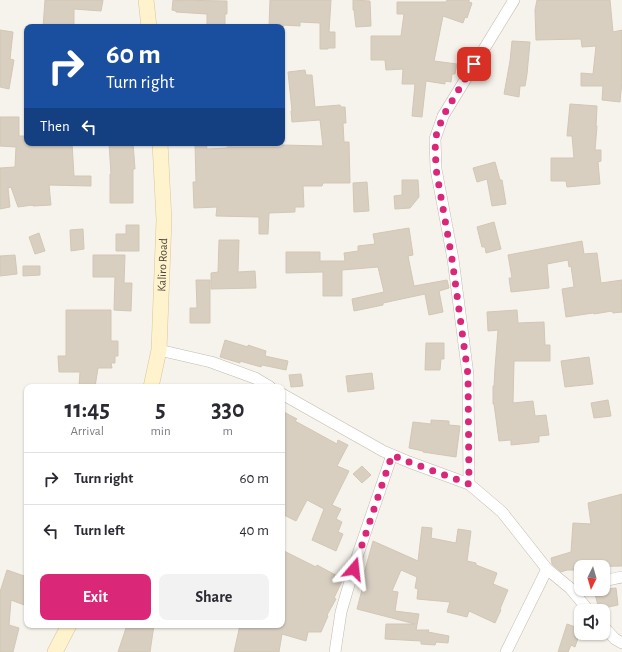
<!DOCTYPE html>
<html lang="en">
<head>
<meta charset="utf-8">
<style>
  body { margin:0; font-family:"Alegreya Sans",sans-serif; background:#f2f2f3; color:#2b2b33; height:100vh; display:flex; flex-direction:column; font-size:15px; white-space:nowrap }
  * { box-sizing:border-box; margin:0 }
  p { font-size:13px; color:#7c7c81 }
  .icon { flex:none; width:22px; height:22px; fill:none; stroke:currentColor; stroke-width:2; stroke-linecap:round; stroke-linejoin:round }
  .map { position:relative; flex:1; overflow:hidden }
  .details { position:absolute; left:24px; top:384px; width:261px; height:244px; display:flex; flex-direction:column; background:#fff; border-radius:8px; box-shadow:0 1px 3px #0004 }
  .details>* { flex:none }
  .guide { position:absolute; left:24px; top:24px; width:261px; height:122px; border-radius:8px; box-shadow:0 1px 3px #0004; background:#1a4fa0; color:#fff; overflow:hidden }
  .needle { width:26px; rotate:185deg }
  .tools { position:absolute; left:574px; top:560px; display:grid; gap:8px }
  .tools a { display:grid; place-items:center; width:36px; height:36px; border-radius:8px; background:#fff; box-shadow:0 1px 3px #0004; font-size:20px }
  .pin { position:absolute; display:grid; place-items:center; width:34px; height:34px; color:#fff; margin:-17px; border-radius:8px; box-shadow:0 2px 6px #0006 }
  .me { position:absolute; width:44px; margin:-22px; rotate:17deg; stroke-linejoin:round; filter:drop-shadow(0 0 3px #0008) }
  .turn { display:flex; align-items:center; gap:14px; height:84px; padding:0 16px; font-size:18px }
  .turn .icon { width:52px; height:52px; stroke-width:2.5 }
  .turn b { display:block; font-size:28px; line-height:34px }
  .then { display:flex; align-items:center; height:38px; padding:0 16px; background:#0003; gap:8px; font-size:15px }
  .eta { display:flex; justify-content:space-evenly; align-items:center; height:68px; text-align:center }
  .eta b { font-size:24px; font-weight:700; line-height:28px }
  .button { display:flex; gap:8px; margin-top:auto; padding:8px 16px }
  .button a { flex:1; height:46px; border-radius:8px; background:#db2777; color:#fff; font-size:16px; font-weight:700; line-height:46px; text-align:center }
  .button a+a { background:#f2f2f3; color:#2b2b33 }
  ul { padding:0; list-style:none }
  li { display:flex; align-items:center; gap:12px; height:52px; padding:0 16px; border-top:1px solid #e1e1e2 }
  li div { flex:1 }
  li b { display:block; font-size:15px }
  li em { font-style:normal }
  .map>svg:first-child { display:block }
  .building { fill:#d8cfc1; stroke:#d3c7b4 }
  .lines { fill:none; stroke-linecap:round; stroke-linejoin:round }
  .minor-casing { stroke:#c2bbae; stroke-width:12 }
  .secondary-casing { stroke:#d6c79b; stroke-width:16 }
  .minor { stroke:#fff; stroke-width:11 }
  .secondary { stroke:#fff3cd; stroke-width:15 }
  .route { stroke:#db2777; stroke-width:7; stroke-dasharray:0 12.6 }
  .labels { text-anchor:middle; stroke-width:3; stroke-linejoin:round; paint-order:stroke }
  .street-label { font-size:12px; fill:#4b4439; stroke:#fff }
</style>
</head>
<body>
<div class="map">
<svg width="622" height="652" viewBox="0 0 622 652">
  <rect width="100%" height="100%" fill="#f6f3ec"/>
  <!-- building -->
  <g class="building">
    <polygon points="45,0 103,0 101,11 74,9 74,25 68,25 68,27 43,27"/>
    <polygon points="173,0 227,1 227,14 225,14 225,27 207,27 207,14 176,12 176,11 172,10"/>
    <polygon points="270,0 331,0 329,32 335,32 335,48 328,48 328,49 320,49 320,23 300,22 300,26 283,25 283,27 269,27"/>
    <polygon points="353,0 370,1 371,26 356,27 354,10 353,10"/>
    <polygon points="447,0 469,0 469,2 472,3 467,18 465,17 463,23 443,16 434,61 457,64 455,74 452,74 451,82 445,81 445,84 426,81 422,117 412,116 415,84 402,84 403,69 386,70 385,60 371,60 371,36 401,36 404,14 397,14 397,2 446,2"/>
    <polygon points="537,0 610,0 613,32 622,30 622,81 620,102 602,100 603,86 581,86 581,73 593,74 596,46 582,47 581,39 536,40 535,10"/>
    <polygon points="0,30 13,32 10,59 14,60 9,89 0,87"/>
    <polygon points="512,41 530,42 527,74 525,86 520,86 519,97 504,94 510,61"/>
    <polygon points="305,70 306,75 312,75 315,107 340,105 341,107 345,107 346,123 343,123 344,142 349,142 350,183 323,183 322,186 303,186 304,207 295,207 295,212 269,213 268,234 259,234 259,217 216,216 217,207 194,208 193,182 196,182 195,143 206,143 207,149 227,148 227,147 282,147 282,145 323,146 320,120 292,122 291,111 292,111 288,72"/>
    <polygon points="570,104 597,106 596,126 597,126 595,150 601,150 601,161 598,162 600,184 567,187 566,181 551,181 551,158 574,158 572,136 567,136"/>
    <polygon points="0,117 19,117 19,136 27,136 27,143 72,143 74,176 91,176 91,186 49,185 51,205 33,206 33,205 18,207 11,187 8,188 10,207 0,209 0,168 15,167 16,147 0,146"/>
    <polygon points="109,143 133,143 135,169 133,169 133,203 110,203 110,174 111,174"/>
    <polygon points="495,162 500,180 502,180 506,204 492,206 487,179 477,182 473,168"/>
    <polygon points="402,180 418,180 419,197 410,208 395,209 394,196 402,195"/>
    <polygon points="367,182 369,211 354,212 353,183"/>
    <polygon points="494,222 501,249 486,253 485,247 482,247 477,227"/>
    <polygon points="126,225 139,225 139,251 116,251 116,234 126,234"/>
    <polygon points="409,228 413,255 408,256 414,286 447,280 449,288 439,291 443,312 429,315 425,294 383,303 383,305 354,311 352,299 384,292 378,267 342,270 342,296 323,296 323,272 286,273 286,252 320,252 320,261 345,261 344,253 358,251 358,246 375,244 373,234"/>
    <polygon points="83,229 84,249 71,251 70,230"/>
    <polygon points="39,233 45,251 35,254 29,237"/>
    <polygon points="219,240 239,240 238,272 255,271 256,288 211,289 211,273 218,272"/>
    <polygon points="582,241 584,254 597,253 601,283 622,280 622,312 613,313 612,311 594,314 593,313 566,317 562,289 574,287 571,266 569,267 568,260 547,264 549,288 511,292 509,278 512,278 508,255"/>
    <polygon points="15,255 17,274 0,276 0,256"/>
    <polygon points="93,255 125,255 124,283 132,283 131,311 114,310 115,277 93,277"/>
    <polygon points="23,266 40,266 40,275 23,276"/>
    <polygon points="196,280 210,280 210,323 190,323 190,308 197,308"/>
    <polygon points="66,310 111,310 111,341 118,341 118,356 115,356 115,363 111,363 112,368 98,368 95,387 79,387 80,372 59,372 58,356 66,356"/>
    <polygon points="517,310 518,323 544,322 545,345 550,345 550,361 514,361 513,403 533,401 535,416 546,415 549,435 539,436 539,442 511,445 511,440 499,441 494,404 493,404 493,386 494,386 495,368 498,330 488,331 487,312"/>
    <polygon points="225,340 248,347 248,345 266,351 265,356 288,361 286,370 262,365 261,367 240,361 240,363 220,357"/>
    <polygon points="426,343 444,343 444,359 441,359 440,370 425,370"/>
    <polygon points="589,357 593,384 565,387 561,361"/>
    <polygon points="372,373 374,389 348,392 346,376"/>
    <polygon points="301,374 303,386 291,387 289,375"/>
    <polygon points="608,400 611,416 594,418 591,403"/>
    <polygon points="282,411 297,419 295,421 337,444 338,440 348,445 337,466 349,471 332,505 341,509 336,519 342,522 338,532 343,534 336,551 312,540 324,509 307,500 296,521 282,514"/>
    <polygon points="431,420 449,421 449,425 460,426 456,457 423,452 423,451 409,448 413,422 431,424"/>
    <polygon points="362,466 371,475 362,483 353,474"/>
    <polygon points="622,494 622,566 581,567 581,570 567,570 561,572 552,564 551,558 571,552 573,523 591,524 588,503"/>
    <polygon points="422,527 432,528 431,538 456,543 458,529 471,531 467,561 476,563 476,565 497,573 493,584 508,590 500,609 501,610 495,623 469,611 467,617 447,612 450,602 417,599 418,589 415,588 417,577 401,570 392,591 398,592 395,611 419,614 416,630 429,630 428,632 449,636 448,643 436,642 435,645 421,644 421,641 385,639 386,624 415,624 357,609 364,582 362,581 373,541 418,561"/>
    <polygon points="282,550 316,567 317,565 343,579 334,598 336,599 327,615 328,616 321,632 308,632 306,641 282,634 279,652 234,652 240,625 282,625"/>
    <polygon points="7,570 27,577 27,606 11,600 9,625 19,628 13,652 0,652 0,592"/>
    <polygon points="616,588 618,605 599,609 595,594 605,591 605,589"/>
    <polygon points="567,624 581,629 575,647 571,645 568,652 558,652"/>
    <polygon points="127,625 154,625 150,652 118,652"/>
  </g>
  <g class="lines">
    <!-- minor casing -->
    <g class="minor-casing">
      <g id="minor">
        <polyline points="159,350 211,362 255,378 270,387"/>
        <polyline points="282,394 383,451 409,462 469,484 502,512 547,569 570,588 589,611"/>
        <polyline points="469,484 468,375 453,259 436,169 435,139 443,116 514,0"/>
        <polyline points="603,581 622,577"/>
        <polyline points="603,626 615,639 622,643"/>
        <polyline points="335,652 341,612 358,554 392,455"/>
        <polyline points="506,652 547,569"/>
      </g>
    </g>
    <!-- secondary casing -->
    <g class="secondary-casing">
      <g id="secondary">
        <polyline points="146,0 149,27"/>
        <path id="s1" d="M151 387 159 350 164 220 160 143"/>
        <polyline points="55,652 69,625"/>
      </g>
    </g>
    <!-- minor -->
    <use href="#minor" class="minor"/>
    <!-- secondary -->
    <use href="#secondary" class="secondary"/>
  </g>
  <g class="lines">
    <!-- route -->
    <polyline class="route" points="354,569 392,455 409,462 469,484 468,375 452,259 436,169 435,139 443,116 474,64"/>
  </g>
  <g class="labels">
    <!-- street labels -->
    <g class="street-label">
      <text dy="4" stroke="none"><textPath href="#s1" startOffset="123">Kaliro Road</textPath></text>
    </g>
  </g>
</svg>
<div class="tools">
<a><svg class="needle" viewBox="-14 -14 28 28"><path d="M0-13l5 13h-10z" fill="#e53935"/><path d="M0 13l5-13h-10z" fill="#7c7c81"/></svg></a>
<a><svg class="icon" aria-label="sound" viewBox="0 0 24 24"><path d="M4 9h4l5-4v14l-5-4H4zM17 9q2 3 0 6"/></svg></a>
</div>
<div class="pin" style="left:474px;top:64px;background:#d93025"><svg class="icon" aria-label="arrive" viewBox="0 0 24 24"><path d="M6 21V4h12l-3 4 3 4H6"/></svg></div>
<svg class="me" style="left:354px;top:569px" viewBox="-20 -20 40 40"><path d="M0-17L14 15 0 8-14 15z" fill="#db2777" stroke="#fff" stroke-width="4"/></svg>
<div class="guide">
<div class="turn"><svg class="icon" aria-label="right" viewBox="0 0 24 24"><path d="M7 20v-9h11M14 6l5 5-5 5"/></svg><div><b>60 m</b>Turn right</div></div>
<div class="then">Then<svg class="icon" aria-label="left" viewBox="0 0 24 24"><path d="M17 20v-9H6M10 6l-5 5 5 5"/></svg></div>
</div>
<section class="details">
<div class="eta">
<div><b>11:45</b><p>Arrival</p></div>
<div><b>5</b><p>min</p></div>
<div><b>330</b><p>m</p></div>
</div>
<ul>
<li><svg class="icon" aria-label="right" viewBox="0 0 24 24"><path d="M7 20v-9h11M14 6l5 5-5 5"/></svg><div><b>Turn right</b></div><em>60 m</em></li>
<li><svg class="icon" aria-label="left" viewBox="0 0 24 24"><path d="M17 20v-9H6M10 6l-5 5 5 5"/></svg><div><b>Turn left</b></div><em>40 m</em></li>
</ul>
<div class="button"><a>Exit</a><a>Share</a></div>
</section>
</div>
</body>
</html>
